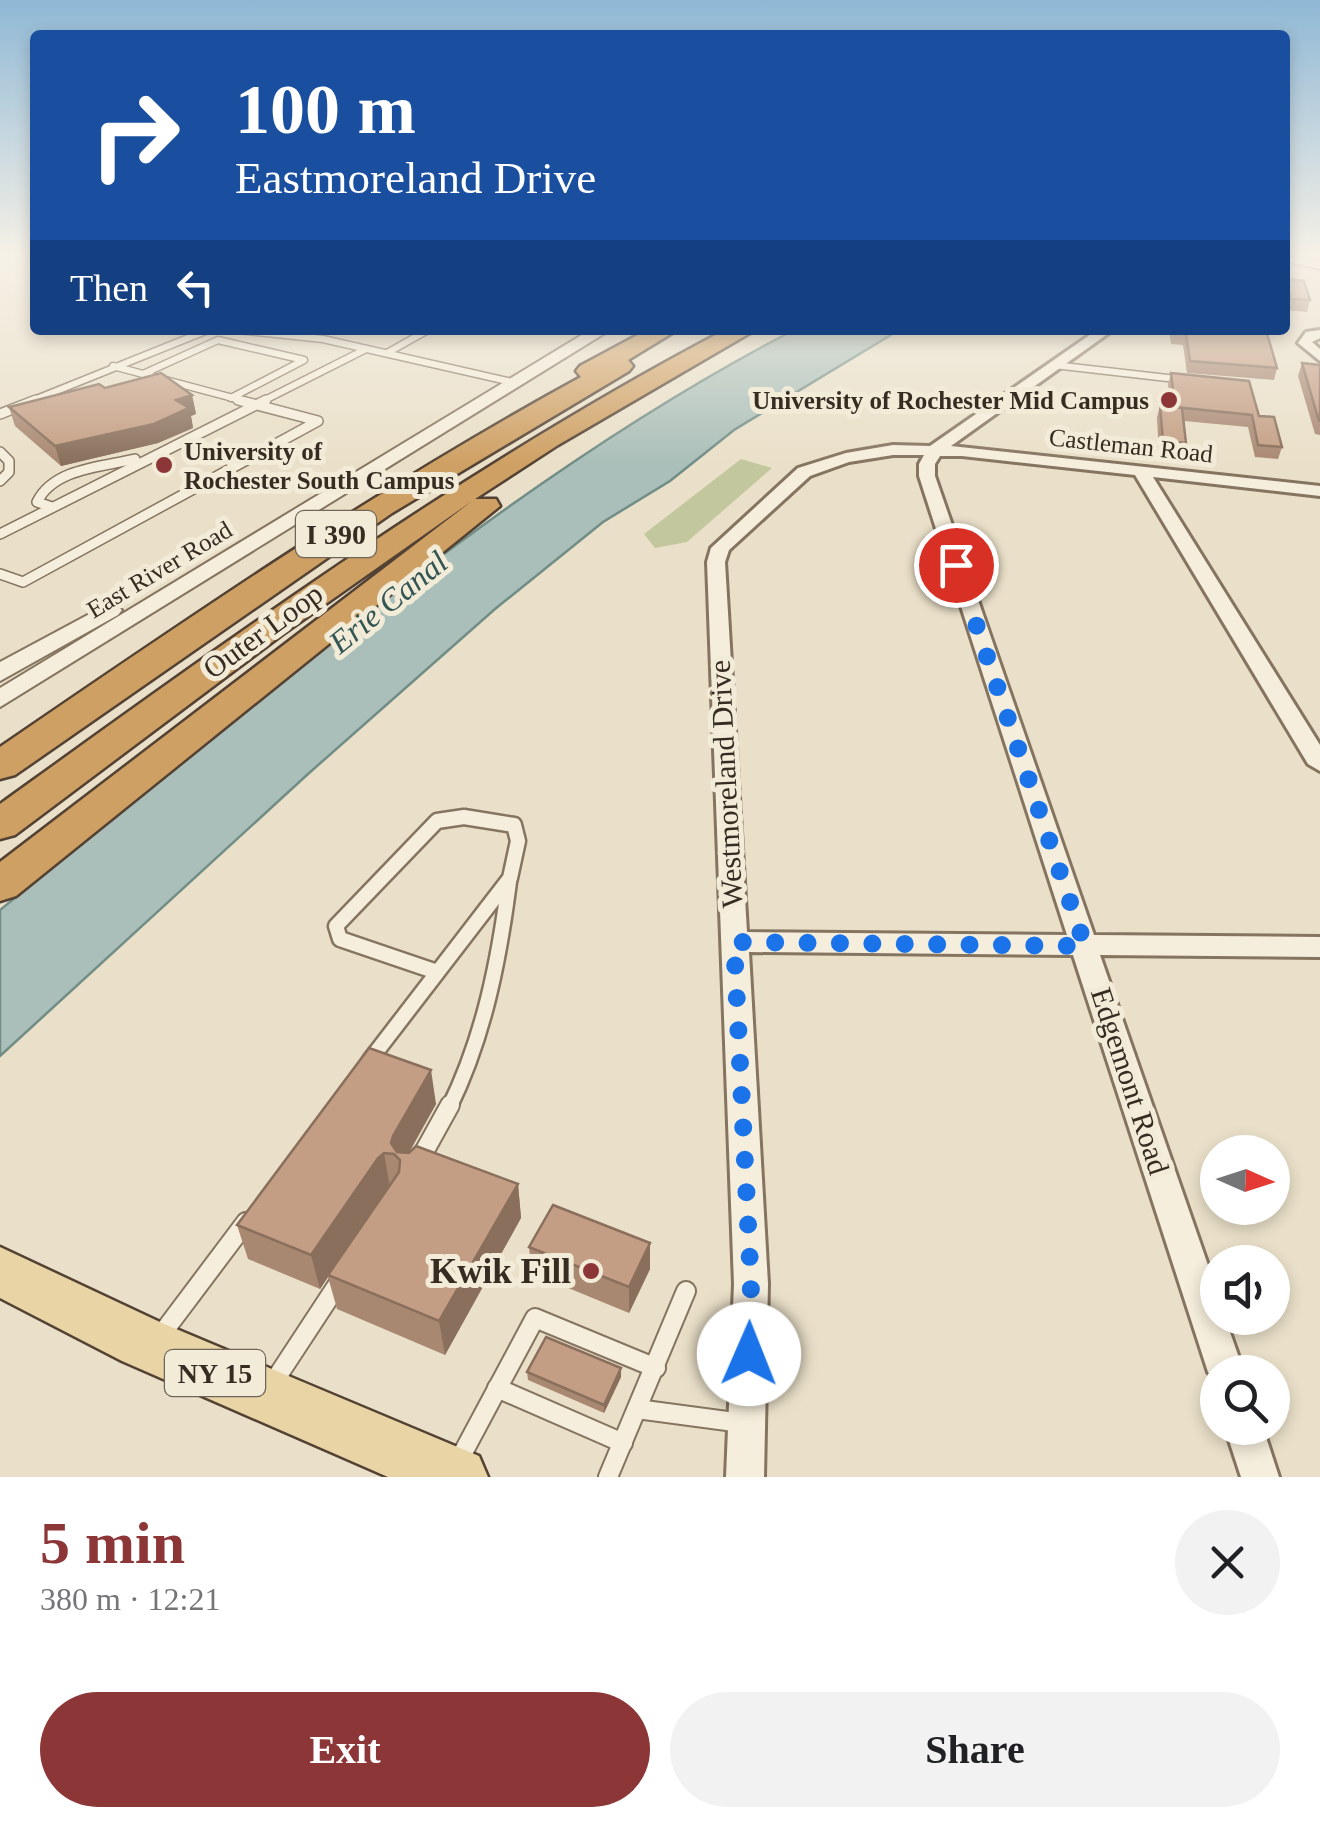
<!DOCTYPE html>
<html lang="en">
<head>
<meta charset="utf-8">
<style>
  body { margin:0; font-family:Georgia,serif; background:#f2f2f2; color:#202124; height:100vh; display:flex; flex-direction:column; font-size:38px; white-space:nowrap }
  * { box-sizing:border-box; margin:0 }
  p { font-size:32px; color:#757577 }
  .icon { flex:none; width:55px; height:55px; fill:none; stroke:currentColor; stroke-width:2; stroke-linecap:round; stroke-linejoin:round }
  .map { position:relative; height:1477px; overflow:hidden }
  .side { display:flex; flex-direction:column; background:#fff; flex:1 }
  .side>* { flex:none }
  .hud { position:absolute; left:30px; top:30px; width:1260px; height:305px; border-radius:10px; box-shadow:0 5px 15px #0003; background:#1a4fa0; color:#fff; overflow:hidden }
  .needle { width:65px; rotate:93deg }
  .controls { position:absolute; left:1200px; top:1135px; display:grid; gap:20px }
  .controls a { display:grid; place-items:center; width:90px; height:90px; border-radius:50%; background:#fff; box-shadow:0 5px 15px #0003; font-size:50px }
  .pin { position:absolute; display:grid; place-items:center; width:85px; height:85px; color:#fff; margin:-42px; border:5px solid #fff; border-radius:50%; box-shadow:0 2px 10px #0007 }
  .me { position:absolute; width:110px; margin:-55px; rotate:1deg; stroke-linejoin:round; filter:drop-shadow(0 0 8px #0008) }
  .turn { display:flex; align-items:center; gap:35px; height:210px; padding:0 40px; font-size:45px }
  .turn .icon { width:130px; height:130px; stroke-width:2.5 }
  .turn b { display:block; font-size:70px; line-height:85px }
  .then { display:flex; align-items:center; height:95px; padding:0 40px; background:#0003; gap:20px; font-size:38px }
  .round { display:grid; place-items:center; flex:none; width:105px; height:105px; border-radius:52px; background:#f2f2f2 }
  .headline { display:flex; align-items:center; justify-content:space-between; height:170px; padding:0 40px }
  h1 { font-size:60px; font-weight:800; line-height:75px; color:#8d3637 }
  .primary-button { display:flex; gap:20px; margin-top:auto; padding:20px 40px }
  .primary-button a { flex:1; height:115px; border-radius:60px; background:#8d3637; color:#fff; font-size:40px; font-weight:800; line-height:115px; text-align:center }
  .primary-button a+a { background:#f2f2f2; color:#202124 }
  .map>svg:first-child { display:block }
  .green { fill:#c3c79e }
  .water { fill:#aabfb9; stroke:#718d86; stroke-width:2.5 }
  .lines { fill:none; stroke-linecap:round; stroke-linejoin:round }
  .service-far3-casing { stroke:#857460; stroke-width:9 }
  .service-far2-casing { stroke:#857460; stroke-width:12 }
  .service-far1-casing { stroke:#857460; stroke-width:19 }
  .service-casing { stroke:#857460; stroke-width:22 }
  .minor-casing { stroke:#857460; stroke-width:6 }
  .tertiary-casing { stroke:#857460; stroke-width:4 }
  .primary-casing { stroke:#534233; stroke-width:5 }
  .motorway-casing { stroke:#534233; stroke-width:5 }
  .service-far3 { stroke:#f6eedc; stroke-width:6 }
  .service-far2 { stroke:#f6eedc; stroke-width:9 }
  .service-far1 { stroke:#f6eedc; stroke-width:14 }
  .service { stroke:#f6eedc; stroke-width:18 }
  .minor { fill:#f6eedc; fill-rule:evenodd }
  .tertiary { fill:#f6eedc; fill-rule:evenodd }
  .primary { fill:#e9d4a6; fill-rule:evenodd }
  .motorway { fill:#cfa064; fill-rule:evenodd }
  .wall { fill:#a98872 }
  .shaded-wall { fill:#896f5c }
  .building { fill:#c49e84; stroke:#896f5c; stroke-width:2.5 }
  .route { stroke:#1a73e8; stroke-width:18; stroke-dasharray:0 32.4 }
  .poi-dot { fill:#8d3637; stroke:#f2ebd8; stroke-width:4 }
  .labels { text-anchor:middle; stroke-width:10; stroke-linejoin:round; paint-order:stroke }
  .far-poi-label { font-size:25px; font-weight:bold; fill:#372c22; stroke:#f2ebd8; text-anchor:end }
  .far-street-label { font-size:25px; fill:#372c22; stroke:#f2ebd8 }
  .shield { fill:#f2ebd8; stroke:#6f6559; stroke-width:2.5 }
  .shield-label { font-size:28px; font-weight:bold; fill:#372c22 }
  .street-label { font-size:30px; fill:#372c22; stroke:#f2ebd8 }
  .water-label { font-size:32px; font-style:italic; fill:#335553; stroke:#f2ebd8 }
  .near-poi-label { font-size:35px; font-weight:bold; fill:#372c22; stroke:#f2ebd8; text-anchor:end }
</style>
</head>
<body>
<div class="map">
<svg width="1320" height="1477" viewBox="0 0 1320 1477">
  <rect width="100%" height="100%" fill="#eae0c9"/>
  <!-- green -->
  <polygon class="green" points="741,459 772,468 687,542 655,548 644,534"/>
  <!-- water -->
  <path class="water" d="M794 330H899L734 430 670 481 603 522 495 609 308 774 0 1056V910C254 706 503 481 794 330Z"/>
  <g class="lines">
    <!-- service-far3 casing -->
    <g class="service-far3-casing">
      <g id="service-far3">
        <polyline points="237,330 323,339 516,383"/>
        <polyline points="387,353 428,330"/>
        <polyline points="1054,365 1185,380"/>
        <polyline points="113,366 248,402"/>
        <polyline points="143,374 218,340 304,360 231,398"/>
        <polyline points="29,402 208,330"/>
        <polyline points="261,402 366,349"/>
      </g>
    </g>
    <!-- service-far2 casing -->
    <g class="service-far2-casing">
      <g id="service-far2">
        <polyline points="0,414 36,400"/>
        <polyline points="0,452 9,461 9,472 0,481"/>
        <path d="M52 507 37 502C54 468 102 467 135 459"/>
        <polyline points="0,534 266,400"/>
        <polyline points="0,574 23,582 318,421 238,400"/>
      </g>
    </g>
    <!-- service-far1 casing -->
    <g class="service-far1-casing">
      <g id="service-far1">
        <polyline points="370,1060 510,878 518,841 514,825 464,817 437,821 336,926 340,939 437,972"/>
        <path d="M449 1108C484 1037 499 960 509 882"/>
      </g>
    </g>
    <!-- service casing -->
    <g class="service-casing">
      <g id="service">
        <polyline points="419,1161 450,1105"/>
        <polyline points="161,1335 246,1222"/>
        <polyline points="273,1383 340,1281"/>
        <polyline points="497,1388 623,1443"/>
        <polyline points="637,1409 742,1423"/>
        <polyline points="458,1462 535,1318 656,1368"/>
        <polyline points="608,1477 686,1291"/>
      </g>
    </g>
    <!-- minor casing -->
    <g class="minor-casing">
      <g id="minor">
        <path d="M1097 330H1113L951 446 1320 486V496L1153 477 1320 745V771L1308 764 1135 475 962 456H940L935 464V476L1094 935 1320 937V957L1100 955 1218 1294V1318H1225L1244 1372H1218V1386L1208 1372 1073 955 749 952 768 1284 764 1477H726L734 1284 707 562 711 548 798 468 846 453 893 445 930 446ZM893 455H924L919 464V476L1067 935 747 932 725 562 729 550 810 476 849 462Z"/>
        <polygon points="1320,330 1320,338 1312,342 1320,349 1320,361 1298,343 1306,332"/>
        <polygon points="1225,1428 1263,1428 1279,1477 1241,1477"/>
      </g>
    </g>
    <!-- tertiary casing -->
    <g class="tertiary-casing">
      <g id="tertiary">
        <polygon points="1285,257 1320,261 1320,269 1285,261"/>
        <polygon points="590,330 610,330 0,707 0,688"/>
        <polygon points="110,603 122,610 118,615 0,681 0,662"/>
      </g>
    </g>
    <!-- primary casing -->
    <g class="primary-casing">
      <polygon id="primary" points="0,1247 162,1323 479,1456 488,1477 388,1477 122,1361 0,1298"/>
    </g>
    <!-- motorway casing -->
    <g class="motorway-casing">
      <g id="motorway">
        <path d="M647 330H677L628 360 633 366 629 371 392 513 15 775 0 779V747C190 617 379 487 581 377L576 371 580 366Z"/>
        <path d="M725 330H755L558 445 475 499H496L500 506 16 896 0 901V862L472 501 283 634 15 835 0 839V804C235 635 468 465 725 330Z"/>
      </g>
    </g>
    <!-- service-far3 -->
    <use href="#service-far3" class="service-far3"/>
    <!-- service-far2 -->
    <use href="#service-far2" class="service-far2"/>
    <!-- service-far1 -->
    <use href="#service-far1" class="service-far1"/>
    <!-- service -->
    <use href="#service" class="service"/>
    <!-- minor -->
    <use href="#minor" class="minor"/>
    <!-- tertiary -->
    <use href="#tertiary" class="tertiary"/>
    <!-- primary -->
    <use href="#primary" class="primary"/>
    <!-- motorway -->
    <use href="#motorway" class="motorway"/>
  </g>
  <!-- wall -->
  <g class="wall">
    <polygon points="1285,279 1310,300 1307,312 1287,310 1285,301"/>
    <polygon points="1169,330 1266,330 1277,368 1274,380 1187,373 1183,345 1171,344"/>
    <polygon points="1302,363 1320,365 1320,435 1315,434 1298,376"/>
    <polygon points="1171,373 1259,416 1282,447 1278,459 1255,457 1248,427 1184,421 1186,443 1183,457 1159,454 1157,418 1160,405 1171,406 1168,385"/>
    <polygon points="105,388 192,395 196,414 191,416 193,428 158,443 61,466 15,426 9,407"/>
    <polygon points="436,1104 409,1153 518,1184 521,1218 445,1355 337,1309 328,1277 320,1289 248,1259 237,1225"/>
    <polygon points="650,1243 650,1269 629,1313 532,1273 529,1247"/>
    <polygon points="527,1372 621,1377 604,1413 528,1380"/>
  </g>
  <!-- shaded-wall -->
  <g class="shaded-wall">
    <polygon points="192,395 196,414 191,416 193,428 158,443 61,466 55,446 176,400"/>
    <polygon points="431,1070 436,1104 401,1166 400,1160 394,1154 391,1143 393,1136"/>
    <polygon points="384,1153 390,1188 385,1192 320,1289 311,1255 378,1158"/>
    <polygon points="518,1184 521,1218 445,1355 439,1321"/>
    <polygon points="650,1243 650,1269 629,1313 629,1287"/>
    <polygon points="621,1368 621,1377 604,1413 604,1405"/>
  </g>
  <!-- building -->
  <g class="building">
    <polygon points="1285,279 1304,281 1310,300 1291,299"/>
    <polygon points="1173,330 1266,330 1277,368 1190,361 1186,334 1174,333"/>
    <polygon points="1302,363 1320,365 1320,421 1319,421"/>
    <polygon points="161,373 192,395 176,400 189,408 154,424 55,446 9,407 99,384 105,388"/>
    <polygon points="1171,373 1249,381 1259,416 1274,417 1282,447 1258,445 1252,415 1175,407"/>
    <polygon points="1160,405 1182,408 1186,443 1163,441"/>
    <polygon points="369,1048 431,1070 393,1136 391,1143 397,1152 409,1153 416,1146 518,1184 439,1321 328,1275 399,1172 400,1160 394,1154 384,1153 378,1158 311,1255 237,1225"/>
    <polygon points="553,1205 650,1243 629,1287 529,1247"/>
    <polygon points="546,1337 621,1368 604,1405 527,1372"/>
  </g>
  <!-- sky -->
  <linearGradient id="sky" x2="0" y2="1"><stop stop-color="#8fb8d5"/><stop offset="0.55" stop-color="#f6f1e7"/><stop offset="1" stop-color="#f6f1e7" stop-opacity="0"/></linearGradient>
  <rect width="1320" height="464" fill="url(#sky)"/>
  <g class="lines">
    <!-- route -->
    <polyline class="route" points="749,1354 751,1284 734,942 1085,946 956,565"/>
  </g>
  <!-- markers -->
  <g class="poi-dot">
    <circle cx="1169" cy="400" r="10"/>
    <circle cx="164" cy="465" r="10"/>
    <circle cx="591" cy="1271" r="10"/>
  </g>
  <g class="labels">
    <!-- far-poi labels -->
    <g class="far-poi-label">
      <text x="1149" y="409">University of Rochester Mid Campus</text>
      <text x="184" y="460" text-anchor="start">University of<tspan x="184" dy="29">Rochester South Campus</tspan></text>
    </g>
    <!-- far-street labels -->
    <g class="far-street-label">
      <text transform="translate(1131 445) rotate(6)" y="9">Castleman Road</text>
      <text transform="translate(159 569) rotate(-31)" y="9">East River Road</text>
    </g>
    <!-- shield labels -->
    <g class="shield">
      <rect x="296" y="511" width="80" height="46" rx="8"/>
      <rect x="165" y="1350" width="100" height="46" rx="8"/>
    </g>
    <g class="shield-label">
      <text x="336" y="544">I 390</text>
      <text x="215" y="1383">NY 15</text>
    </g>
    <!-- street labels -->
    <g class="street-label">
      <text transform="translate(263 631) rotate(-36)" y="10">Outer Loop</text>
      <text transform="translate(726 784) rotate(-93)" y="10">Westmoreland Drive</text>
      <text transform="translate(1130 1081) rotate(72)" y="10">Edgemont Road</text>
    </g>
    <!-- water labels -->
    <g class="water-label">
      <text transform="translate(388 602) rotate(-39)" y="11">Erie Canal</text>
    </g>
    <!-- near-poi labels -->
    <g class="near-poi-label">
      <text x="571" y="1283">Kwik Fill</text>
    </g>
  </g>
</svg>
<div class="controls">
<a><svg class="needle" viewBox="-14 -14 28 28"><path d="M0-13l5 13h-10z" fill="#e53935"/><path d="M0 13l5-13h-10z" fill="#757577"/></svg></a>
<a><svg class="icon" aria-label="sound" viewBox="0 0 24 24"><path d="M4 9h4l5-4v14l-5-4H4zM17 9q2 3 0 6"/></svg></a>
<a><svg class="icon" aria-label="search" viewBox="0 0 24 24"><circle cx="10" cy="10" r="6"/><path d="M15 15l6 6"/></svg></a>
</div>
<div class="pin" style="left:956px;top:565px;background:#d93025"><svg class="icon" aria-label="arrive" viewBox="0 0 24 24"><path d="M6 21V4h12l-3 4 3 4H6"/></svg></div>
<svg class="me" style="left:749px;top:1354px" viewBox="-20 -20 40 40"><circle r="19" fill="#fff"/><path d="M0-13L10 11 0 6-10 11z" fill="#1a73e8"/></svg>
<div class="hud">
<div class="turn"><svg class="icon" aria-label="right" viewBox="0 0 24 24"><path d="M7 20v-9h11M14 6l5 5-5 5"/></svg><div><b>100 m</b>Eastmoreland Drive</div></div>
<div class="then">Then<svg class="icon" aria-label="left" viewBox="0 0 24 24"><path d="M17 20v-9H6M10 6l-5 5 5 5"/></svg></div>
</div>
</div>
<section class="side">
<div class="headline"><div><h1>5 min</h1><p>380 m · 12:21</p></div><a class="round"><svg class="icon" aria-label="close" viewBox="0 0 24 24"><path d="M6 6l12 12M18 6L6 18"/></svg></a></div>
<div class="primary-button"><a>Exit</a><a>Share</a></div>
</section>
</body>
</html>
